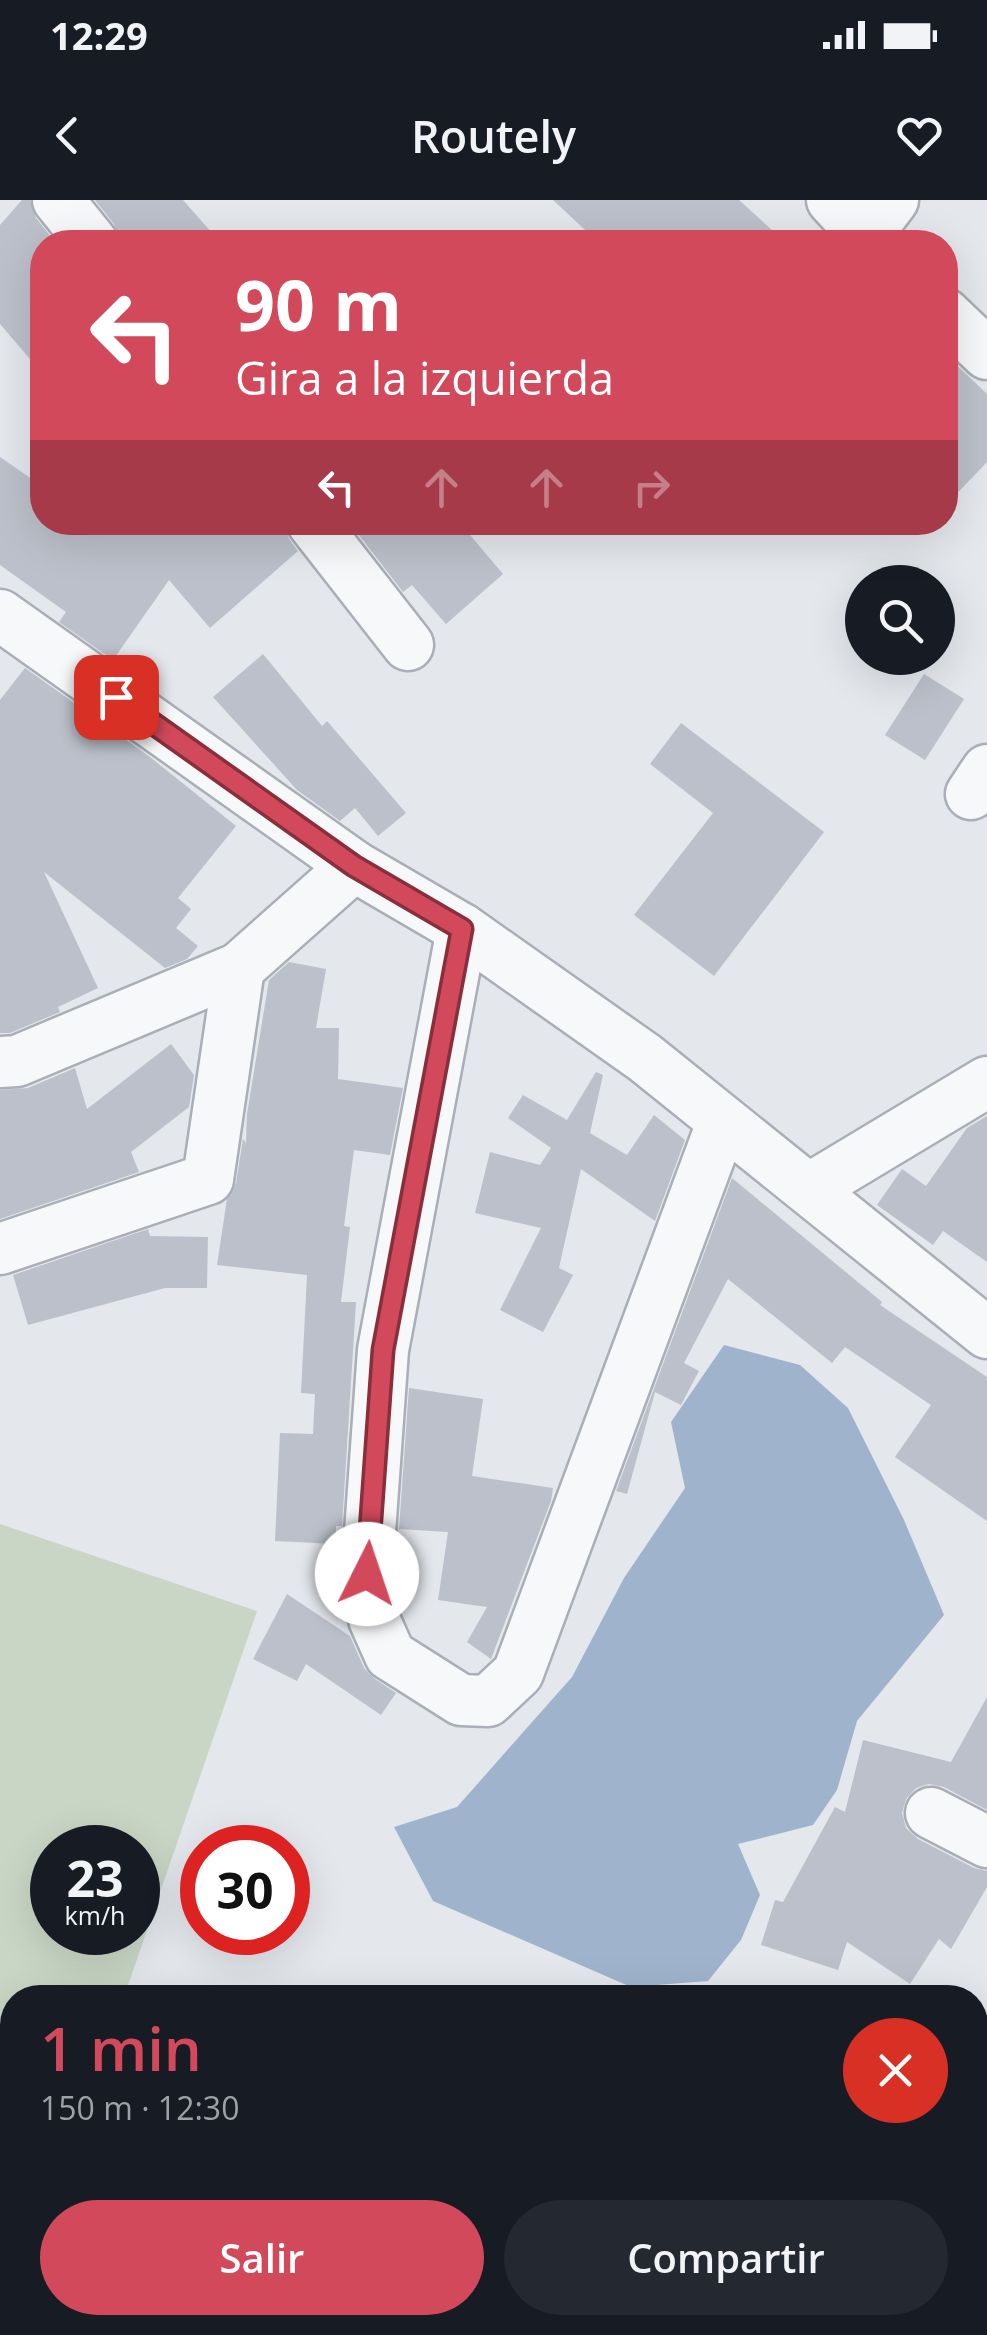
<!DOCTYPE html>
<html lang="es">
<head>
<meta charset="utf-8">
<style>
  body { margin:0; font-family:"Open Sans",sans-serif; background:#242831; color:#f1f3f6; height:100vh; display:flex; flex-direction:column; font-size:38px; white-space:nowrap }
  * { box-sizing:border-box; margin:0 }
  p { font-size:32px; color:#9ea1a6 }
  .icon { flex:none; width:55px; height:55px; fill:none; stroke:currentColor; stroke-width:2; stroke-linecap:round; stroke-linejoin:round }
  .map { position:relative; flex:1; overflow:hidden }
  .panel { position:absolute; left:0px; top:1785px; width:988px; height:350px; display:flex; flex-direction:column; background:#171b24; border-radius:40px 40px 0 0; box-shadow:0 10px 40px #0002 }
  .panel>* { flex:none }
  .banner { position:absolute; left:30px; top:30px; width:928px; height:305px; border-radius:40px; box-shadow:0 10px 40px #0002; background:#d1495b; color:#fff; overflow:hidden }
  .controls { position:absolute; left:845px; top:365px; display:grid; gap:20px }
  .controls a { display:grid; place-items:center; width:110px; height:110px; border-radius:50%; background:#171b24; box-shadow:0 10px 40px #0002; font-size:50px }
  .speed { position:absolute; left:30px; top:1625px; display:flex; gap:20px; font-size:50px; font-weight:700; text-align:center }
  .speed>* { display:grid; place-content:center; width:130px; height:130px; border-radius:50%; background:#171b24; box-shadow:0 10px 40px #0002; line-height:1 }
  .speed small { font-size:25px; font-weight:400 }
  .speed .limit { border:15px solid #d22; background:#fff; color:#111 }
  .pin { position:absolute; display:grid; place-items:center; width:85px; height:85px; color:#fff; margin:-42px; border-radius:20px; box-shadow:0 5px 15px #0006 }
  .me { position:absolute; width:110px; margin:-55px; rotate:4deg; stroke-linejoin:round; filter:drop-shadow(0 0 8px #0008) }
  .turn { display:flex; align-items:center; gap:35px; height:210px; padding:0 40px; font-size:45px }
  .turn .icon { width:130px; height:130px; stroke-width:2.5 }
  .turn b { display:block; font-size:70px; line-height:85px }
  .lanes { display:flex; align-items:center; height:95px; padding:0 40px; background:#0003; justify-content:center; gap:50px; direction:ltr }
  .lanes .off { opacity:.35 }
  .round { display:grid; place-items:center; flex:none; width:105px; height:105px; border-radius:52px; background:#242831 }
  .head { display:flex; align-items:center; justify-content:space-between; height:170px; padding:0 40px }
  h1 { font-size:60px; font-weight:600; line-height:75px; color:#d1495b }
  .button { display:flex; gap:20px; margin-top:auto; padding:20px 40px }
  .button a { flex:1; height:115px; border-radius:60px; background:#d1495b; color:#fff; font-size:40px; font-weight:600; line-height:115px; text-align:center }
  .button a+a { background:#242831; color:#f1f3f6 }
  .status { display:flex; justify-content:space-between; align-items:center; height:70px; padding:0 50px; background:#171b24; direction:ltr }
  .status svg { height:28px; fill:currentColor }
  header { display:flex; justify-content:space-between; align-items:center; height:130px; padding:0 40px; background:#171b24; font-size:45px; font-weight:600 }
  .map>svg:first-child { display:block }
  .green { fill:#c9d6c5; fill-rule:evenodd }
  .water { fill:#9fb4cc }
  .building { fill:#bbc0ca }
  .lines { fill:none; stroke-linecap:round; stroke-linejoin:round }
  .minor-casing { stroke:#a9aeb7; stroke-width:55 }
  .minor { stroke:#f7f8fa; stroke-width:50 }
  .route-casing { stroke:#882f3b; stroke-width:25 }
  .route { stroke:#d1495b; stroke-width:18 }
</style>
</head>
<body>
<div class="status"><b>12:29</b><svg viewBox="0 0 49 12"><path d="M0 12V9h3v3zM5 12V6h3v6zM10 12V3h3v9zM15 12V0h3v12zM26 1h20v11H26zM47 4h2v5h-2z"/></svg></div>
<header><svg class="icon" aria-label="back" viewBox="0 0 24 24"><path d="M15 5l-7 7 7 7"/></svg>Routely<svg class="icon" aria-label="heart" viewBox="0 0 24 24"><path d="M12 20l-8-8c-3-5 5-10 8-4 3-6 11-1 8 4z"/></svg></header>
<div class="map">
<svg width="987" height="2135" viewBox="0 0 987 2135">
  <rect width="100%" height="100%" fill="#e4e7ec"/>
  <!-- green -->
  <path class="green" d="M0 1324 257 1411 124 1797 12 1798V2011L0 2007ZM52 1648H138V1732H52Z"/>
  <!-- water -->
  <polygon class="water" points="724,1145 800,1165 848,1208 904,1320 944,1415 857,1521 837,1590 813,1625 738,1644 760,1695 741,1740 708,1781 631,1787 433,1701 394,1627 457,1607 572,1477 624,1378 685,1288 671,1222"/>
  <!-- building -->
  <g class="building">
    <polygon points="22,0 30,0 36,18 55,42 42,42 42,173 0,124 0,25"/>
    <polygon points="95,0 183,0 220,42 120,42 114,24"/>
    <polygon points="553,0 739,0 785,42 598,42"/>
    <polygon points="945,154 987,194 987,262 945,306"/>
    <polygon points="0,257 42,286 42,322 284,322 289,339 298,351 210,428 169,380 113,460 59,422 66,412 0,365"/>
    <polygon points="349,322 459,322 503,374 446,424 412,385 403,392"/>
    <polygon points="263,454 322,526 327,521 406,613 378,636 355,608 340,621 297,590 213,497"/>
    <polygon points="25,468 150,557 236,626 178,698 191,709 176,728 198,746 187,759 165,768 44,672 98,788 58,807 60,812 10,833 0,833 0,500"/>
    <polygon points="924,474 964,499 925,560 885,535"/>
    <polygon points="681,523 824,632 714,776 634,715 713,613 650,564"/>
    <polygon points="289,762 326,769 316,828 339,828 338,879 403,888 390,955 354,950 344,1026 350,1027 341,1102 356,1102 342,1326 336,1326 336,1344 275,1341 280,1233 313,1234 315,1194 301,1193 307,1075 217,1065 227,999 236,983 243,939 246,943 247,914 269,780"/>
    <polygon points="171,844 194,875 189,907 131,952 139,972 0,1019 0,890 28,888 75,868 87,909"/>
    <polygon points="596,872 603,875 590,933 627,955 654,915 685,940 655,1021 581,969 559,1068 573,1075 543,1132 500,1110 541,1028 475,1013 490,952 540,965 551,948 508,918 523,895 567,920"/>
    <polygon points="987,916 987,1062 943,1031 933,1045 877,1005 902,969 926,986 967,928"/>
    <polygon points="732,978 882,1102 880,1105 987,1177 987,1321 895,1257 931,1205 845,1147 832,1163 728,1079 684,1163 699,1171 681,1205 655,1192 627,1294 616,1291"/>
    <polygon points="148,1029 150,1036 208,1037 207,1088 165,1088 28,1125 13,1075"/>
    <polygon points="409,1188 483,1199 472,1276 553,1288 551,1301 491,1459 467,1442 487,1407 438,1400 448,1332 399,1329"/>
    <polygon points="287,1394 350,1436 364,1468 375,1479 396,1493 381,1515 306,1464 297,1481 253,1459"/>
    <polygon points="987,1497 987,1610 944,1587 929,1584 916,1588 906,1599 902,1613 906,1628 918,1639 974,1668 987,1671 987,1687 951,1749 939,1739 910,1784 847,1742 838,1770 761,1745 775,1700 783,1702 835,1607 845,1612 863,1540 951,1562"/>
  </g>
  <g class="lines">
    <!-- minor casing -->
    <g class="minor-casing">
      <g id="minor">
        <polyline points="58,0 92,42"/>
        <polyline points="832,0 871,42"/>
        <polyline points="865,37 893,0"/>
        <polyline points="945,114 987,154"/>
        <polyline points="312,322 408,445"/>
        <polyline points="0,415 354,666 462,729 645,858 987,1133"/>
        <polyline points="971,594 987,570"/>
        <polyline points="462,729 383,1150 367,1374 374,1419 390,1455 461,1500 488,1501 518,1473 722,923"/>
        <polyline points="0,862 17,861 239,768"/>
        <polyline points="809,989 987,882"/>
        <polyline points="0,1049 208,979 239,768 354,666"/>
        <polyline points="931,1613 987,1642"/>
      </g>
    </g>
    <!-- minor -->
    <use href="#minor" class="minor"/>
  </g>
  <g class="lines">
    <!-- route casing -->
    <g class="route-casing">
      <polyline id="route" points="116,497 354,666 462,729 383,1150 367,1374"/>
    </g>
    <!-- route -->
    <use href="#route" class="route"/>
  </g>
</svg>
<div class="controls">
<a><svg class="icon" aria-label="search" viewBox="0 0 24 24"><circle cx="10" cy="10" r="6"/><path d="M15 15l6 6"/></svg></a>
</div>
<div class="speed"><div>23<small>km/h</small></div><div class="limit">30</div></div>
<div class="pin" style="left:116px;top:497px;background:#d93025"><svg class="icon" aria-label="arrive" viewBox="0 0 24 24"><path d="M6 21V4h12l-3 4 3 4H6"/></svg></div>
<svg class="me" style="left:367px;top:1374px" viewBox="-20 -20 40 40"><circle r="19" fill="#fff"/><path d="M0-13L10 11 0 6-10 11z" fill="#d1495b"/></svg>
<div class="banner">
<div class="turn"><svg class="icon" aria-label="left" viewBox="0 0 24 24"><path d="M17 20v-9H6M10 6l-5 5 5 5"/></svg><div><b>90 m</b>Gira a la izquierda</div></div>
<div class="lanes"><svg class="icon" aria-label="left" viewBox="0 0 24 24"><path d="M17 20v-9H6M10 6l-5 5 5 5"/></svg><svg class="icon off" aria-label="ahead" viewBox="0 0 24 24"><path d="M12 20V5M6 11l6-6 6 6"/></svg><svg class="icon off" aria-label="ahead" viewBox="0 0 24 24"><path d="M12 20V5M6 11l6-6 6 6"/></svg><svg class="icon off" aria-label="right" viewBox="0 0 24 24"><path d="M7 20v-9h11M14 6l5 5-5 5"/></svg></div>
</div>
<section class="panel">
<div class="head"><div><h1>1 min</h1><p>150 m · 12:30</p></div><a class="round" style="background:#d93025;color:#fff"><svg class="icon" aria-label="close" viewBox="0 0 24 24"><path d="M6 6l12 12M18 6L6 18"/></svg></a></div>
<div class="button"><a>Salir</a><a>Compartir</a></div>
</section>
</div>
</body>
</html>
